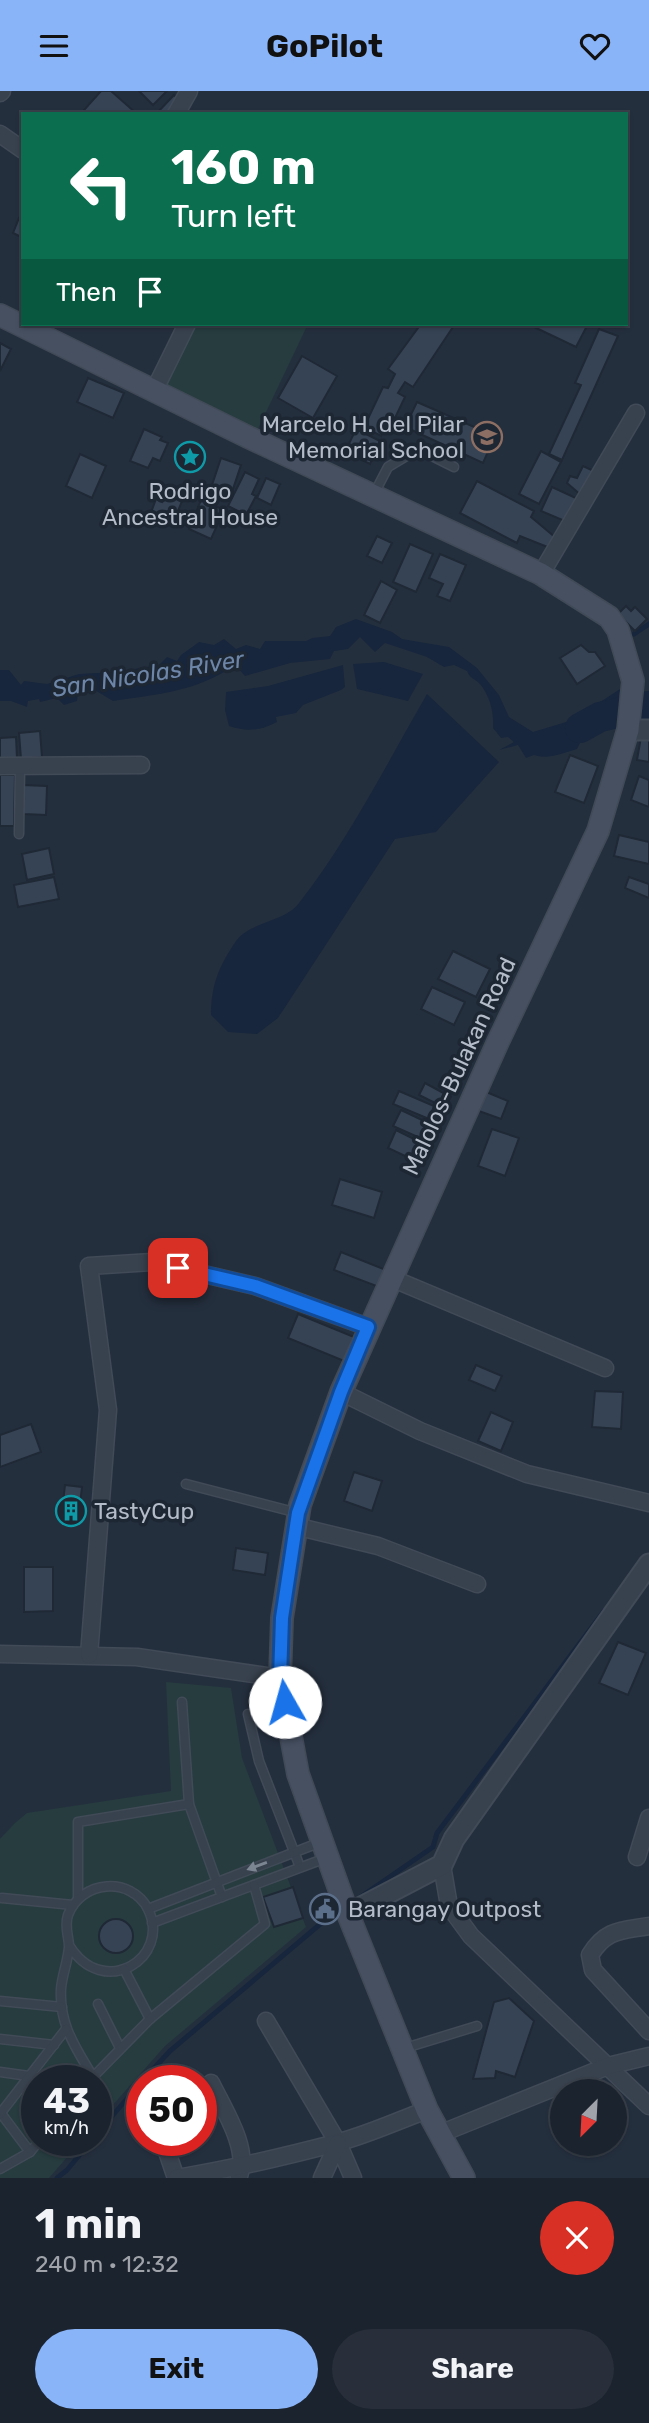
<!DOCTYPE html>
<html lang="en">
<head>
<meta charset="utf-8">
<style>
  body { margin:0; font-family:Rubik,sans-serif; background:#282f3a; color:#f1f3f6; height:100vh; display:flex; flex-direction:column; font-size:26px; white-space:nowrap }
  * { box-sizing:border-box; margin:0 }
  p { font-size:23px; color:#a0a4aa }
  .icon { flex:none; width:38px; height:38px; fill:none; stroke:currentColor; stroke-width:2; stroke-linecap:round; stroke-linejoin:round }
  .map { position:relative; height:2087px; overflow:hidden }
  .details { display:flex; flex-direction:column; background:#1b232e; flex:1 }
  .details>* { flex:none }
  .hud { position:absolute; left:21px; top:21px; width:607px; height:214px; border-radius:0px; box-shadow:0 2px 5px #0004,0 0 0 2px #39404a; background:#0b6e4f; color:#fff; overflow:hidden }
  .needle { width:46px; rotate:204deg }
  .fabs { position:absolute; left:550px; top:1988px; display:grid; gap:14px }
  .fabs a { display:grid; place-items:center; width:77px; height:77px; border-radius:50%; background:#1b232e; box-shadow:0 2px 5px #0004,0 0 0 2px #39404a; font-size:35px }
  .speed { position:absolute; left:21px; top:1974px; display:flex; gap:14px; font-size:35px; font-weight:700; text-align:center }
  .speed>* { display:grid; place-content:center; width:91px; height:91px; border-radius:50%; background:#1b232e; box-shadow:0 2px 5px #0004,0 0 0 2px #39404a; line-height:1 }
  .speed small { font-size:18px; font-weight:400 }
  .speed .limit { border:10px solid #d22; background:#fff; color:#111 }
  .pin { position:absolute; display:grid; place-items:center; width:60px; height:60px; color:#fff; margin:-30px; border-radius:14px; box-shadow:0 4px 10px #0006 }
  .me { position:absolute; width:77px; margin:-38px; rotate:353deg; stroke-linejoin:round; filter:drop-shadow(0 0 5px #0008) }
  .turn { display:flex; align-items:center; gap:24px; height:147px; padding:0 35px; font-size:32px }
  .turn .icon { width:91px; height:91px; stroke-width:2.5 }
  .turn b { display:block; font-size:49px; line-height:60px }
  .then { display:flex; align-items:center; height:66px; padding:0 35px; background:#0003; gap:14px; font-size:26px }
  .round { display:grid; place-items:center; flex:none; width:74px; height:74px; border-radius:37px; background:#282f3a }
  .overview { display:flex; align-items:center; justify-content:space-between; height:119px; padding:0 35px }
  h1 { font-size:42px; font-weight:700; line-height:52px }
  .action { display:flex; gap:14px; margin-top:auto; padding:14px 35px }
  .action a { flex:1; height:80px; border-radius:42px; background:#8ab4f8; color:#111; font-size:28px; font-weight:700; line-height:80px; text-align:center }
  .action a+a { background:#282f3a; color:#f1f3f6 }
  header { display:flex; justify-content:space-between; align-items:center; height:91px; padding:0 35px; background:#8ab4f8; color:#111; font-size:32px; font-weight:700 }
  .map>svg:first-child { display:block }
  .green { fill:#263c3f }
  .water { fill:#17263c }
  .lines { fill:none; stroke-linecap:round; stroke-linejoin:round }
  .stream { stroke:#17263c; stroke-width:5 }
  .river { stroke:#17263c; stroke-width:30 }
  .building { fill:#364354; stroke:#1f2835; stroke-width:2 }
  .service-casing { stroke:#414a57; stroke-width:11 }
  .minor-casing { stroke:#414a57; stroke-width:19 }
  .tertiary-casing { stroke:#414a57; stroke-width:23 }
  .secondary-casing { stroke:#414a57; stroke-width:24 }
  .service { stroke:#38414e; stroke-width:8 }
  .minor { stroke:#38414e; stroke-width:16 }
  .tertiary { stroke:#38414e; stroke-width:19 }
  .secondary { stroke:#465061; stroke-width:21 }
  .oneway { fill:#7c8592 }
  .route-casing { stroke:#114b97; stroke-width:18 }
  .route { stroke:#1a73e8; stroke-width:12 }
  .labels { text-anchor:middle; stroke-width:7; stroke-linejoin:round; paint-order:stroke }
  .poi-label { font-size:23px; fill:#b4bcc9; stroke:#1d2633; text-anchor:start }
  .street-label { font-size:23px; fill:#b4bcc9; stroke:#1d2633 }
  .water-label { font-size:24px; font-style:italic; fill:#6d86a8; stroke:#1d2633 }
</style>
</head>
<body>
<header><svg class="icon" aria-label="menu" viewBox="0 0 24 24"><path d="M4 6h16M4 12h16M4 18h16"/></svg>GoPilot<svg class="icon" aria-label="heart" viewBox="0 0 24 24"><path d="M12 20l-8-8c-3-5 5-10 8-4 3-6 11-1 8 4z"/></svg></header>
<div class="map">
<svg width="649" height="2087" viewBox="0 0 649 2087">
  <rect width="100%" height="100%" fill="#242f3e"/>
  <!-- green -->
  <g class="green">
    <polygon points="193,233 308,233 257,340 161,293"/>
    <polygon points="166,1591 231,1597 242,1667 306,1836 165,1955 96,2033 96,1990 37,1990 37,2049 82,2049 49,2087 0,2087 0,1748 15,1732 27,1722 171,1700"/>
  </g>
  <!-- water -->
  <g class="water">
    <path d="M356 528 392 541 402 548 449 556 477 577 499 604 509 626 533 641 566 631 576 633 588 619 620 598 616 626 605 638 596 637 583 646 577 658C563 662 548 669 534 664L526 667 518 654 499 659 514 651 508 646 501 647 493 637C494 622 490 604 479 592 474 587 470 588 467 580L454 574 444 576 427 566 385 552 375 561 360 546 348 558 334 560 330 568 290 572 245 585 235 574C196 601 158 603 113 610L93 598 78 600 77 610 64 614 57 607 40 611 39 608 28 610 27 616 11 610H0V579H9L21 594 24 590 47 593 79 583 116 581 159 574 167 566 177 570 181 564 199 551 214 554 224 548 236 558 246 554 260 558 265 550H306L312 547 330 545 336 536Z"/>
    <polygon points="384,571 423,583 408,610 357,598 353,573"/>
    <path d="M343 574 345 596 341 599 303 614 296 622 276 626 277 631C259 640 248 641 229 635L225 619 226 601 268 595Z"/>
    <path d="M427 603 499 671 436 741 395 748 278 927 257 943 228 941 211 924C211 894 219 875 236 850 249 831 285 831 299 812 348 750 387 672 427 603Z"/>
  </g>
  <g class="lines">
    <!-- stream -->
    <g class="stream">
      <polyline points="634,543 649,533"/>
      <polyline points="359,1807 433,1756 437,1742 604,1520"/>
      <polyline points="142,1990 170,1960 331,1824"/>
      <polyline points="96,2044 142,1990"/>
      <polyline points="57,2087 67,2079 92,2049"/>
    </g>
    <!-- river -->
    <polyline class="river" points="580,637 600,626 649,615"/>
  </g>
  <!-- building -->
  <g class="building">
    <polygon points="101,0 111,0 137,23 88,23 84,19"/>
    <polygon points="139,0 167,0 153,14"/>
    <polygon points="174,4 181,11 169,23 156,23"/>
    <polygon points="19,127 23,129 23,147 13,142"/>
    <polygon points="421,233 455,233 413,296 405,291 398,302 405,306 395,327 391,325 381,345 364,336 383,296 388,297 395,283 388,278"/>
    <polygon points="536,233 588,233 576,256 534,236"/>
    <polygon points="599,238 618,245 562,369 549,363 581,294 575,292"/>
    <polygon points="0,252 11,258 0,280"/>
    <polygon points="302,265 337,285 313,327 278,307"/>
    <polygon points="88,287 124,302 113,327 77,311"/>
    <polygon points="417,311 495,345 483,372 405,336"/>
    <polygon points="144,338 162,346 160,349 168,352 160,370 153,367 148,377 130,370"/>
    <polygon points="356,338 380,350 370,373 345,361"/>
    <polygon points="541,360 561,371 539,413 519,403"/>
    <polygon points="80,363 106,375 92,407 66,395"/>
    <polygon points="221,367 241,374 232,401 212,394"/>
    <polygon points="583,375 596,381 582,405 567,392 570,385 577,387"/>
    <polygon points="245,381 259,388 252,403 256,405 246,424 228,415"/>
    <polygon points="266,387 280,393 271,414 257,407"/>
    <polygon points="477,390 534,420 531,426 556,447 550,457 520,445 517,452 460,422"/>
    <polygon points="552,396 578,408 567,431 541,420"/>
    <polygon points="165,404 182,410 176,425 168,422 164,430 150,424 156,408 162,411"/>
    <polygon points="201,409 224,419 211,448 189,438"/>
    <polygon points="377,445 392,452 382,472 367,465"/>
    <polygon points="410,453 433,463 416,501 393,491"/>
    <polygon points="440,463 466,474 450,510 437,505 443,493 429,487"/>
    <polygon points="381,490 397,499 380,532 364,524"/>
    <polygon points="626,515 631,520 635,516 647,528 635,540 618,523"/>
    <polygon points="581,554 589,561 595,561 605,575 577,593 560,567"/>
    <polygon points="40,640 42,666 21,668 19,642"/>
    <polygon points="642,640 649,640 649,671 637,669"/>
    <polygon points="16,646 17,667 0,668 0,647"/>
    <polygon points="570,664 598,675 584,712 555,701"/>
    <polygon points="0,684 15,684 14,735 0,735"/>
    <polygon points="639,685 649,689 649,716 631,709"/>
    <polygon points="23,694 47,695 46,724 23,723"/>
    <polygon points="619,744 649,751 649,773 614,765"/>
    <polygon points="49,757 54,783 27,789 22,763"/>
    <polygon points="54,786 59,808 18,816 14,794"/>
    <polygon points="629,786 649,793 649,807 625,797"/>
    <polygon points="453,860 490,878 476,906 438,888"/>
    <polygon points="432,896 465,911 454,934 421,918"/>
    <polygon points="425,992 451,1006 445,1017 419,1004"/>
    <polygon points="399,1000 434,1015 429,1028 393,1013"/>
    <polygon points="484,1000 508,1010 501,1028 476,1019"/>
    <polygon points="401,1019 437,1036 429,1051 393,1035"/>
    <polygon points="492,1038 519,1047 505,1085 478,1075"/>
    <polygon points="396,1039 428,1055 420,1072 388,1057"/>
    <polygon points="340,1088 382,1101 374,1127 332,1114"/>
    <polygon points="341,1161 386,1179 379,1196 334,1179"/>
    <polygon points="298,1223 354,1246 344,1270 288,1247"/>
    <polygon points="476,1274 502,1285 495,1300 469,1289"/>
    <polygon points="595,1300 623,1301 621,1338 592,1336"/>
    <polygon points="491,1321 513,1331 501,1360 478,1350"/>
    <polygon points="31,1333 41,1361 0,1376 0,1344"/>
    <polygon points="354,1381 382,1390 372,1420 344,1410"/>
    <polygon points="65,1394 82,1396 78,1431 61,1429"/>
    <polygon points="236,1457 268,1462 265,1484 233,1479"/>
    <polygon points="24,1476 53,1476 53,1520 24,1521"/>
    <polygon points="618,1551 646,1562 628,1604 599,1592"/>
    <polygon points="293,1796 303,1827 274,1836 263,1806"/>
    <polygon points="329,1808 334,1817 321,1828 315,1819"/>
    <circle cx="116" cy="1845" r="17"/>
    <polygon points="509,1907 534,1930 515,1986 496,1980 495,1987 473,1988 494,1911"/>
  </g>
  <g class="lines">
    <!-- service casing -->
    <g class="service-casing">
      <g id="service">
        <polyline points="374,403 388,376 418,358 454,376"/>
        <polyline points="19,743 20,677"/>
        <polyline points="186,1393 298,1422"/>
        <polyline points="182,1611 189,1713 222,1806"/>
        <polyline points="248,1623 259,1670 300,1776"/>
        <polyline points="2,1807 73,1814"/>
        <polyline points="78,1808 78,1731 189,1713"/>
        <polyline points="148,1818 321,1751"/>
        <polyline points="152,1832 326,1767"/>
        <path d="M69 1854C103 1910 172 1867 148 1818 131 1785 81 1789 68 1824 64 1836 69 1845 69 1856 68 1870 62 1884 61 1898 59 1934 76 1957 93 1986"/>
        <polyline points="124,1878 150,1928"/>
        <polyline points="0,1910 62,1916"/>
        <polyline points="98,1913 120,1957"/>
        <polyline points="0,1948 54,1954"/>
        <polyline points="402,1958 477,1935"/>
        <polyline points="0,1981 29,1985"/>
        <polyline points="91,1988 150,1928 265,1833 254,1794"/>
        <polyline points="0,2021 30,2061"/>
        <polyline points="0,2023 66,1938"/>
        <polyline points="0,2078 30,2061 40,2049"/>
      </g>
    </g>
    <!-- minor casing -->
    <g class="minor-casing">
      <g id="minor">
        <polyline points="0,2 2,0"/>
        <polyline points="176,23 189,0"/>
        <polyline points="0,43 23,59"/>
        <polyline points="154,300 187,233"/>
        <polyline points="541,483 636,322"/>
        <polyline points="0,675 141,674"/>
        <polyline points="391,1187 605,1277"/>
        <polyline points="341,1301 420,1340 527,1383 649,1412"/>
        <polyline points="295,1435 378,1455 477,1493"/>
        <polyline points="0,1563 137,1566 280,1587"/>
        <polyline points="89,1564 108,1319 89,1175 152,1171 255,1195 368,1236"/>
        <polyline points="637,1766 649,1727"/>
        <polyline points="442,1774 449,1815 471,1845 649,2015"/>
        <path d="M649 1835C621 1840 606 1838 590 1864L593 1879 649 1940"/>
        <polyline points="266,1930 338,2052 353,2087"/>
        <path d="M211 1992C223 2017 250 2058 239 2085"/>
        <polyline points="442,2042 608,1975 649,1965"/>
        <polyline points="163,2049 176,2087"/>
        <path d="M177 2087C231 2078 283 2066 336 2052 367 2044 397 2030 427 2019"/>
        <polyline points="322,2087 338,2052"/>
      </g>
    </g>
    <!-- tertiary casing -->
    <g class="tertiary-casing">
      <g id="tertiary">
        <polyline points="628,639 649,639"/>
        <polyline points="348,1823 442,1774 454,1748 649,1473"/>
      </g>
    </g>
    <!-- secondary casing -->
    <g class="secondary-casing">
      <polyline id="secondary" points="0,224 248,346 541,483 609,526 618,539 633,590 628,639 598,740 497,953 341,1301 300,1414 282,1527 280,1587 298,1683 348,1823 427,2019 464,2087"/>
    </g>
    <!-- service -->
    <use href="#service" class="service"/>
    <!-- minor -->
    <use href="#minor" class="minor"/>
    <!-- tertiary -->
    <use href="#tertiary" class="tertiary"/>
    <!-- secondary -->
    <use href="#secondary" class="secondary"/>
  </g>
  <!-- one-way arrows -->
  <defs><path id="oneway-solid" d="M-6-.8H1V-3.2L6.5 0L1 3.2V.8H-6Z" transform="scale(1.75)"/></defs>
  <use class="oneway" href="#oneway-solid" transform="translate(257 1775) rotate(160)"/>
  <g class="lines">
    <!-- route casing -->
    <g class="route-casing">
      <polyline id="route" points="178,1177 255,1195 368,1236 341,1301 298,1422 282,1527 280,1587 285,1611"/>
    </g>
    <!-- route -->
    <use href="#route" class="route"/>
  </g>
  <!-- icons -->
  <defs>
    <g id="school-ring" transform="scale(1.575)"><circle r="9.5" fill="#1d2633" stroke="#8d6e63" stroke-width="1.5"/><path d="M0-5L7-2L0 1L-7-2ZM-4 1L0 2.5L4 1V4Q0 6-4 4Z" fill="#8d6e63"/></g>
    <g id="sight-ring" transform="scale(1.575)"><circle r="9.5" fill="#1d2633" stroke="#0f9aa8" stroke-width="1.5"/><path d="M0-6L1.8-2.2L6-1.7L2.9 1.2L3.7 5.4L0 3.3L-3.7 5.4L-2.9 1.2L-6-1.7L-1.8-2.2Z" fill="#0f9aa8"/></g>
    <g id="building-ring" transform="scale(1.575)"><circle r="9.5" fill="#1d2633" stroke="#0f9aa8" stroke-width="1.5"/><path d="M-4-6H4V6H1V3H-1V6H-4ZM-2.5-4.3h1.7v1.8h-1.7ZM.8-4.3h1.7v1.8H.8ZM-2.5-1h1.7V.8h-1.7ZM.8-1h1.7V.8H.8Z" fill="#0f9aa8"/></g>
    <g id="civic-ring" transform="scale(1.575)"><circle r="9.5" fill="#1d2633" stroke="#5c6f8a" stroke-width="1.5"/><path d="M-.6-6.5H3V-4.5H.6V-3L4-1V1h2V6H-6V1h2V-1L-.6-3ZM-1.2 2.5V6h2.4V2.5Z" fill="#5c6f8a"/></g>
  </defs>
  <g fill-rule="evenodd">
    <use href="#school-ring" x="487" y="346"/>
    <use href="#sight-ring" x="190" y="366"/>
    <use href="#building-ring" x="71" y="1420"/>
    <use href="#civic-ring" x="325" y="1818"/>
  </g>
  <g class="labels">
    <!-- poi labels -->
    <g class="poi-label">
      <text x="464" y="341" text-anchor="end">Marcelo H. del Pilar<tspan x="464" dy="26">Memorial School</tspan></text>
      <text x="190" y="408" text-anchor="middle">Rodrigo<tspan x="190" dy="26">Ancestral House</tspan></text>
      <text x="94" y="1428">TastyCup</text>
      <text x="348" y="1826">Barangay Outpost</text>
    </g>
    <!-- street labels -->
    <g class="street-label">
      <text transform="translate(459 975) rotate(-65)" y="8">Malolos-Bulakan Road</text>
    </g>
    <!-- water labels -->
    <g class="water-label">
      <text transform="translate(148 583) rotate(-9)" y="8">San Nicolas River</text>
    </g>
  </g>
</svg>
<div class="fabs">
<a><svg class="needle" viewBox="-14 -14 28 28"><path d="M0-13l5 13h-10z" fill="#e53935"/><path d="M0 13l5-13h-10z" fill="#a0a4aa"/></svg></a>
</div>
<div class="speed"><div>43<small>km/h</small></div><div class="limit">50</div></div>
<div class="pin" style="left:178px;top:1177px;background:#d93025"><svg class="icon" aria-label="arrive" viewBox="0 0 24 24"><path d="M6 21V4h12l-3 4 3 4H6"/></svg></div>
<svg class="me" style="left:285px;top:1611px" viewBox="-20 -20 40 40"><circle r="19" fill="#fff"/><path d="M0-13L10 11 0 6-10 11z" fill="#1a73e8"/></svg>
<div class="hud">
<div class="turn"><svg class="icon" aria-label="left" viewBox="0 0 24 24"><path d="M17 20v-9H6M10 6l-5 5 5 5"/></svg><div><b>160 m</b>Turn left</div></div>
<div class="then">Then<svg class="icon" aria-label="arrive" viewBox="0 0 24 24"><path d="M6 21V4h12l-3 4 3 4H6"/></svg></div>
</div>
</div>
<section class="details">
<div class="overview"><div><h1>1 min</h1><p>240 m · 12:32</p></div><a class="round" style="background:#d93025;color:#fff"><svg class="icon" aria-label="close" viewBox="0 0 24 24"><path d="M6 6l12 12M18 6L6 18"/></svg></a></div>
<div class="action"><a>Exit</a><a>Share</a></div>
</section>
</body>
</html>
